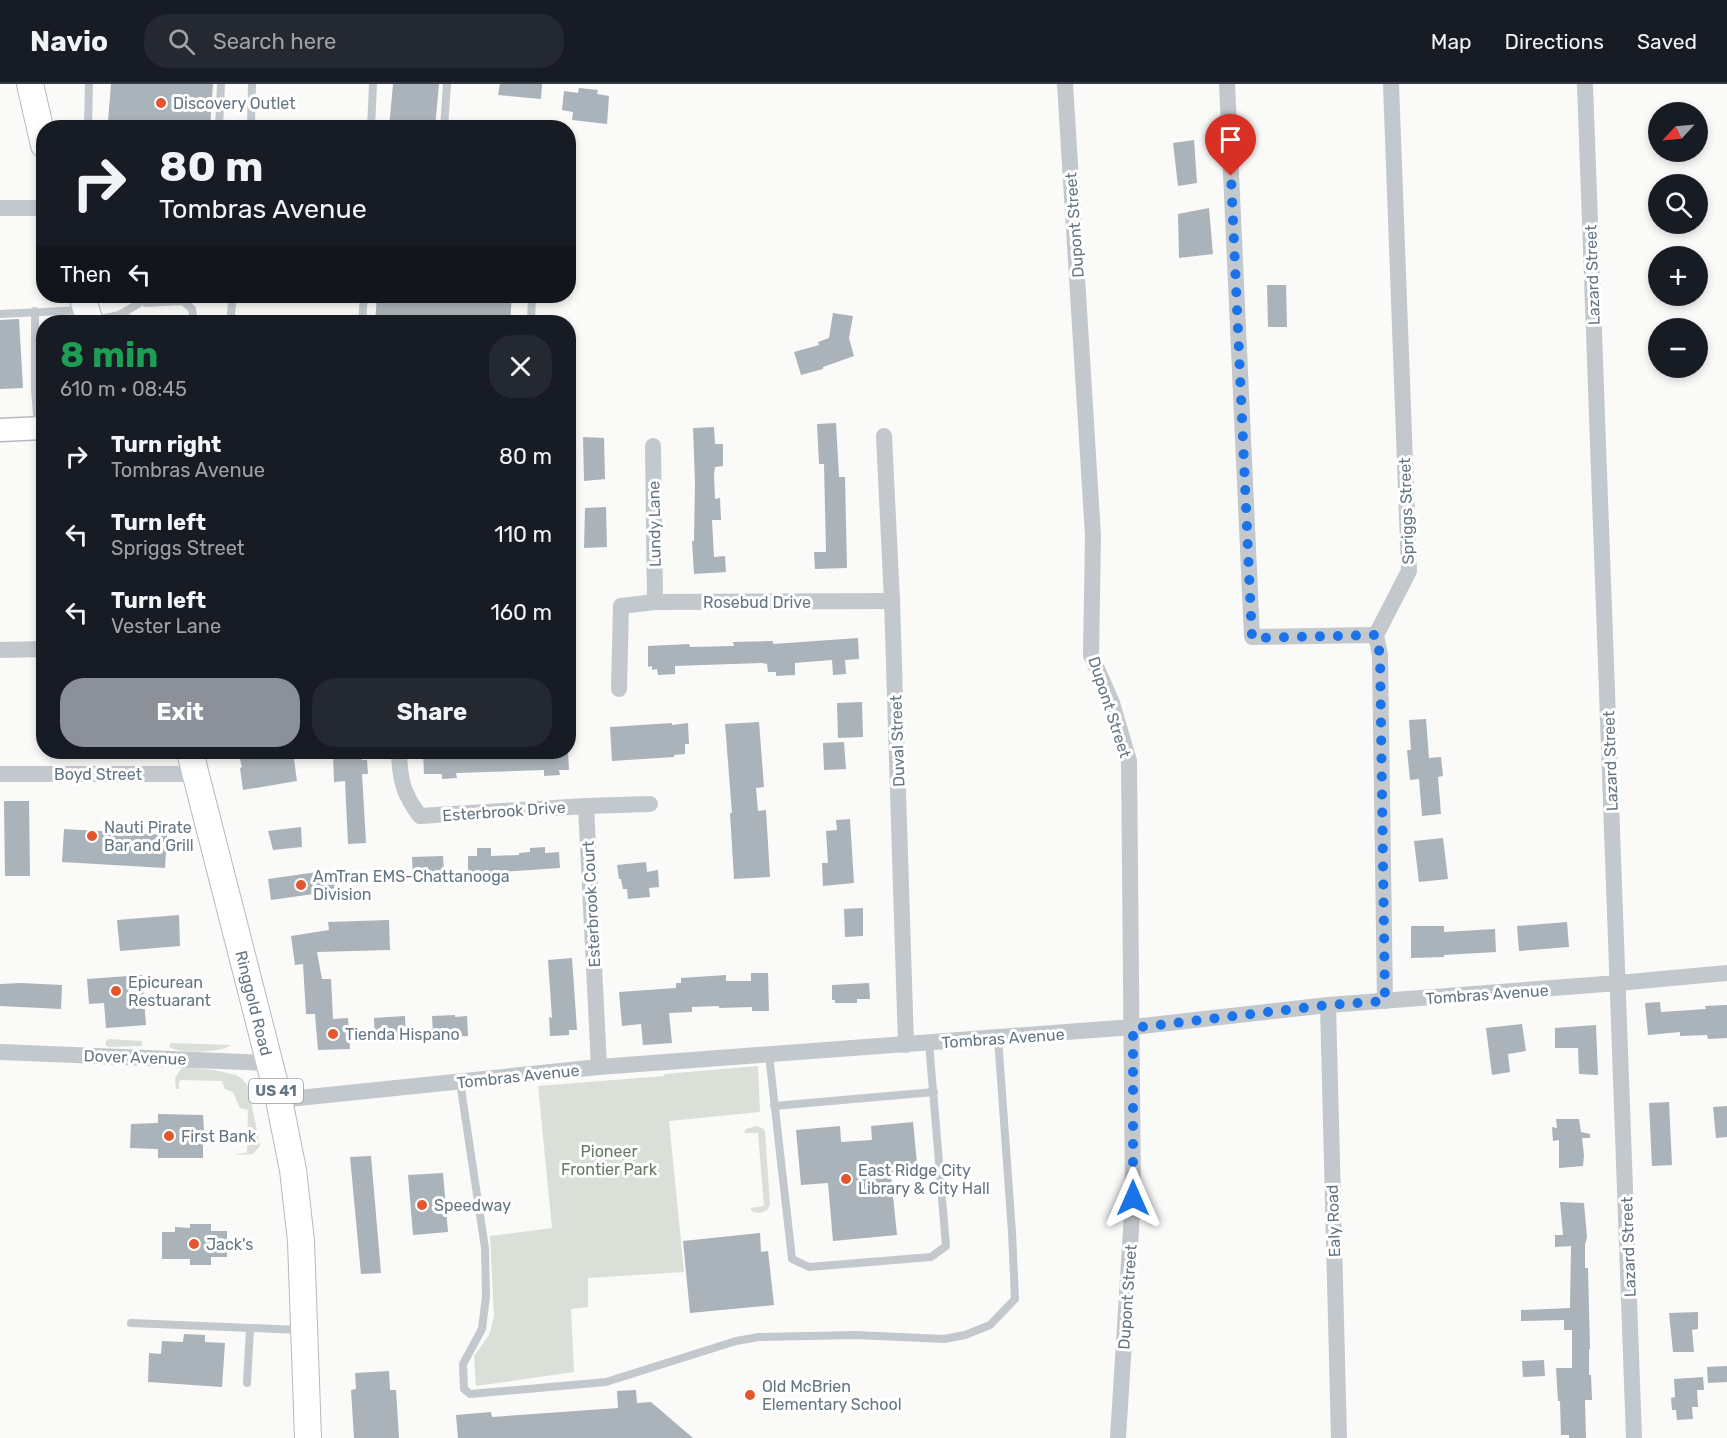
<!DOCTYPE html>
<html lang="en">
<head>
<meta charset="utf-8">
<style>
  body { margin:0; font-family:Rubik,sans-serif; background:#242831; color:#f1f3f6; height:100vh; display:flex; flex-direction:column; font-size:22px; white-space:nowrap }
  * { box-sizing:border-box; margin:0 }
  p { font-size:20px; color:#9ea1a6 }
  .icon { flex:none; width:33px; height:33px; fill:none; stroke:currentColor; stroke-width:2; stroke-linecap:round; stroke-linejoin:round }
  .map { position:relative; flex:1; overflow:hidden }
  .drawer { position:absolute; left:36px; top:231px; width:540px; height:444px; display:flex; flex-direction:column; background:#171b24; border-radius:24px; box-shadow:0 3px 9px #0003 }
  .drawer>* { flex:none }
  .guide { position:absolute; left:36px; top:36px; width:540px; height:183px; border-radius:24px; box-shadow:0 3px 9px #0003; background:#171b24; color:#f1f3f6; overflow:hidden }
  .needle { width:39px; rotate:244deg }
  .controls { position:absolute; left:1648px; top:18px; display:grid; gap:12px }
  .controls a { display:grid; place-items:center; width:60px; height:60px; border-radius:50%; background:#171b24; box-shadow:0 3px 9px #0003; font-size:30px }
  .pin { position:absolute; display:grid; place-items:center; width:51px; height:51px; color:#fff; margin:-62px -26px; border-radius:50% 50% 50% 0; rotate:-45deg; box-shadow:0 0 6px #0007 }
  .pin .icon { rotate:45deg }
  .me { position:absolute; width:66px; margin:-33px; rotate:0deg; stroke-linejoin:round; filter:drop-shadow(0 0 4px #0008) }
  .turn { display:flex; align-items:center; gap:21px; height:126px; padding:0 24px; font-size:27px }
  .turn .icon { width:78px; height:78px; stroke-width:2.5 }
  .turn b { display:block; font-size:42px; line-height:51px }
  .then { display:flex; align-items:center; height:57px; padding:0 24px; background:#0003; gap:12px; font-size:22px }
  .round { display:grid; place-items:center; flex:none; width:63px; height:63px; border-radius:24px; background:#242831 }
  .head { display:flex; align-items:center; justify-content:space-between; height:102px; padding:0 24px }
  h1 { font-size:36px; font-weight:700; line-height:45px; color:#1e9e55 }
  .cta { display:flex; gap:12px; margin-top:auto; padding:12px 24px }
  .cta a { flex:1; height:69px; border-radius:24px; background:#8c9099; color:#fff; font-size:24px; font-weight:700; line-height:69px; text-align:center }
  .cta a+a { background:#242831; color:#f1f3f6 }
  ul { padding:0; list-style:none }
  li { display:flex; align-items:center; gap:18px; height:78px; padding:0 24px }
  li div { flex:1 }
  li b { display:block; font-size:22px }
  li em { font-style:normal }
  header { display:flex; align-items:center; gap:36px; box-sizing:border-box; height:84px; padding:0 30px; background:#171b24; border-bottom:2px solid #363941 }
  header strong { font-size:28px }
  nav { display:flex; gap:33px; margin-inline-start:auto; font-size:21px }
  .search { width:420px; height:54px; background:#242831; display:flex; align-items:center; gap:15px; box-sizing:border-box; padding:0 21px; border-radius:24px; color:#9ea1a6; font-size:22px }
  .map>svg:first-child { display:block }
  .green { fill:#dadfd7 }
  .building { fill:#aab3b9 }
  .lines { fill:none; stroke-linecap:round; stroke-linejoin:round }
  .secondary-casing { stroke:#b3babf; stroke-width:25 }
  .primary-casing { stroke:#b5babe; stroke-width:28 }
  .service { stroke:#c3c8cc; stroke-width:8 }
  .minor { stroke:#c3c8cc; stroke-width:16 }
  .secondary { stroke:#fff; stroke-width:22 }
  .primary { stroke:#fff; stroke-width:26 }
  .route { stroke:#1a73e8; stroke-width:10; stroke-dasharray:0 18 }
  .poi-dot { fill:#e4572e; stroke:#fff; stroke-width:2 }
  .labels { text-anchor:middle; stroke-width:6; stroke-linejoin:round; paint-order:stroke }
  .shield { fill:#fff; stroke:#939fa8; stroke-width:1.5 }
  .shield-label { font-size:15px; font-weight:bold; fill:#657683 }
  .poi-label { font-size:16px; fill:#657683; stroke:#fff; text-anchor:start }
  .street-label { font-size:16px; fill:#657683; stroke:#fff }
  .park-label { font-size:16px; fill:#687a64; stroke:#fff }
</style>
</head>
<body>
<header>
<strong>Navio</strong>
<div class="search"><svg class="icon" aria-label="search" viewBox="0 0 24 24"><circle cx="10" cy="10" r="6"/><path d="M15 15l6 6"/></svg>Search here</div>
<nav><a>Map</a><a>Directions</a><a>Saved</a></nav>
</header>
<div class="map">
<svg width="1727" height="1354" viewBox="0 0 1727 1354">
  <rect width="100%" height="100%" fill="#fafaf8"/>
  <!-- green -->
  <g class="green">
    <polygon points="108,955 142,957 142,962 108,963 105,959"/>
    <path d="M171 959 231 961C220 969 181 970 169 963Z"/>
    <polygon points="758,982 760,1028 669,1037 684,1188 588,1194 588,1223 571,1225 574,1288 476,1302 474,1272 489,1251 494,1232 490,1152 552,1144 538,1002 664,992 665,990"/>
    <polygon points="182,983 214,986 236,991 241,994 248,1002 260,1062 253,1070 236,1071 236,1070 247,1069 248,1026 240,1024 233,1008 225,1005 222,997 181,996 179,998 179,1005 176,1005 175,994"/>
    <polygon points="756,1042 764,1045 765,1048 770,1121 767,1126 760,1129 753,1128 750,1124 764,1122 758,1049 744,1049 746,1045"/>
  </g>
  <!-- building -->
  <g class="building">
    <polygon points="111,0 213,0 210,44 180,44 108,38"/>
    <polygon points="393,0 439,0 435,44 389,44"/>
    <polygon points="500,0 542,0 541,15 498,11"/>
    <polygon points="579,4 598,6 597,10 609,12 607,40 572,36 573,28 562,26 564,7 578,9"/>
    <polygon points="1194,56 1197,99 1178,102 1173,59"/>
    <polygon points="1209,124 1213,170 1179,174 1178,130"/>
    <polygon points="1267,201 1286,201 1287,243 1268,243"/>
    <polygon points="377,212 512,212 510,238 375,238"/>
    <polygon points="833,229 853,232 849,254 854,272 823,283 823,285 801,291 794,268 819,261 818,258 829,254"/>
    <polygon points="19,235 23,304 0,305 0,236"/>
    <polygon points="836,339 839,393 845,393 847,484 815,485 814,468 826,468 824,380 819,380 817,340"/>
    <polygon points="714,343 715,360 723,360 723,382 715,383 714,390 715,415 720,414 721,436 712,436 714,473 725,472 726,488 694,490 692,457 694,457 695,399 693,344"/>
    <polygon points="583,353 604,354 605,395 584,397"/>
    <polygon points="606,423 607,463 584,464 585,424"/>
    <polygon points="858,554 859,575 845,576 846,590 833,591 832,576 795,579 795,591 776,592 776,588 768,588 767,580 762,579 675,582 675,590 658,591 657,585 652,586 652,582 648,583 648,562 689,560 690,563 734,562 733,558 773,557 773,560"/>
    <polygon points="862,618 863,653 838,654 837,619"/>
    <polygon points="1426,635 1429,674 1441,673 1443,692 1438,693 1441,730 1422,732 1419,695 1410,696 1407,666 1411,666 1409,636"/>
    <polygon points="759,638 764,703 756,704 758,727 766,726 770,793 734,795 730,729 732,729 725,640"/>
    <polygon points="672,639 672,641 688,639 689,660 685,660 685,670 674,671 674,673 612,677 610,643"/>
    <polygon points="844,658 846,685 824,686 823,659"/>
    <polygon points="238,668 293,668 297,697 243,706 240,684 242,683"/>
    <polygon points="333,668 362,668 362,676 367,676 368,690 362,690 366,759 348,760 345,697 334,698"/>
    <polygon points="423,668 465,668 465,672 568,668 569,686 559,686 560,691 544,692 544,686 456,689 457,694 442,695 442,690 424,690"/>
    <polygon points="4,717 29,717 30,792 5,792"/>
    <polygon points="850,735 854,799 823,802 822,779 828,779 826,747 837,746 836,736"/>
    <polygon points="301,743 302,763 273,766 268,747"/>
    <polygon points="64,745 167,751 165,784 62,778"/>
    <polygon points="1443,754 1448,795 1419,798 1414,757"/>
    <polygon points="545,763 545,769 559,768 560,784 468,790 468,772 477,772 477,764 491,764 491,772 519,771 519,769 530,768 530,764"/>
    <polygon points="443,772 444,791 413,793 412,773"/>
    <polygon points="646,778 647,788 658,786 659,803 649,804 650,813 628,815 627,805 623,805 621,795 619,795 617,781"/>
    <polygon points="331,786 335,807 271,816 268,795"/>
    <polygon points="863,824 863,852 845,853 844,825"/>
    <polygon points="179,831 180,862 120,867 117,836"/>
    <polygon points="389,836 390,866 317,868 322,895 331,895 333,935 348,934 350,965 318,966 315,930 306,930 303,880 295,881 291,852 329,846 328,838"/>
    <polygon points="1567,838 1569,863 1519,867 1517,842"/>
    <polygon points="1411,842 1444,842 1444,848 1495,845 1496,868 1444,871 1444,873 1411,874"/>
    <polygon points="572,874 577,946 569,946 569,951 550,952 549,933 552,934 548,876"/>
    <polygon points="751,889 768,889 769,927 752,927 752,923 719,924 719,922 692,923 692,928 669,929 672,959 643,961 641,940 622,942 619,908 676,904 676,899 681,899 681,894 726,891 726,897 751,897"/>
    <polygon points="142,891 146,941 106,944 104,919 89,920 87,895"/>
    <polygon points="21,899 62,901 61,925 0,922 0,900"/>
    <polygon points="869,899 870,915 857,915 857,919 835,919 835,916 832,916 832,901"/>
    <polygon points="1660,918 1661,928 1706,925 1705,922 1727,921 1727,954 1708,955 1707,951 1680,952 1680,948 1648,951 1645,919"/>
    <polygon points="455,931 455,933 467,932 468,952 449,953 449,949 433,950 432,932"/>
    <polygon points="405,932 406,956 375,958 374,934"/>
    <polygon points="1522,940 1526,967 1508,970 1510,988 1492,991 1486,944"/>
    <polygon points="1596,941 1598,991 1579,990 1578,964 1555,964 1555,944"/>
    <polygon points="1669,1018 1672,1081 1652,1082 1649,1019"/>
    <polygon points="1727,1022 1727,1053 1716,1054 1713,1023"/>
    <polygon points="158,1030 203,1031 204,1046 208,1046 208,1058 203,1058 203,1074 158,1074 158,1065 130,1064 131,1040 158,1039"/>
    <polygon points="1556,1035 1579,1035 1581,1048 1590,1050 1590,1054 1582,1054 1584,1071 1583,1082 1559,1084 1559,1056 1553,1057 1552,1043 1557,1044"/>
    <polygon points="913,1038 918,1090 891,1092 897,1151 833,1157 828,1099 801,1101 796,1046 840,1042 841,1058 872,1056 871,1042"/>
    <polygon points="371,1072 381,1189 361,1190 350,1073"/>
    <polygon points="443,1089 448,1148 413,1151 408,1091"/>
    <polygon points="1560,1118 1584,1119 1587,1153 1585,1161 1585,1184 1588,1184 1590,1265 1589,1265 1589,1291 1591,1291 1592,1316 1585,1316 1586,1354 1569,1354 1569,1351 1561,1351 1560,1317 1558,1317 1556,1284 1572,1284 1572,1246 1564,1246 1564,1236 1521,1237 1521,1226 1570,1224 1571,1162 1555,1163 1555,1151 1563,1151"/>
    <polygon points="190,1140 211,1140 211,1147 227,1147 227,1173 211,1173 211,1181 190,1181 190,1175 162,1175 162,1148 175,1148 175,1143 190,1144"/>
    <polygon points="760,1149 761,1168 768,1167 774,1221 690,1229 683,1157"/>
    <polygon points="1698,1228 1698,1245 1692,1246 1694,1268 1673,1268 1669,1229"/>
    <polygon points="184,1250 205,1251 205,1258 225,1259 222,1303 148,1298 149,1269 161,1270 162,1257 183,1258"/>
    <polygon points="1544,1276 1545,1292 1523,1293 1522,1277"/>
    <polygon points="1727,1282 1727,1298 1708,1299 1707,1283"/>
    <polygon points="389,1287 390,1306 396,1306 399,1354 354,1354 351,1306 356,1305 355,1289"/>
    <polygon points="1703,1293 1704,1306 1697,1306 1698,1323 1692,1323 1693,1335 1677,1336 1676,1326 1672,1326 1671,1314 1675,1313 1674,1295"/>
    <polygon points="636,1306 637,1319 651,1318 693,1354 458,1354 456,1331 491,1328 492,1333 618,1324 617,1307"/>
  </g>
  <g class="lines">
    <!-- secondary casing -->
    <g class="secondary-casing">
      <polyline id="secondary" points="0,346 44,344"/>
    </g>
    <!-- primary casing -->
    <g class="primary-casing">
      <g id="primary">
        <polyline points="30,0 44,61"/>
        <polyline points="82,212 90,238"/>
        <polyline points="190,668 279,1016 293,1086 301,1157 308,1354"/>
      </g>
    </g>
    <!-- service -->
    <g class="service">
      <polyline points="89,0 88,42 101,44"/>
      <polyline points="62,44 71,41 88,42"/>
      <polyline points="219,44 221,0"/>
      <polyline points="251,44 252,0"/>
      <polyline points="371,44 373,0"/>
      <polyline points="444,44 447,0"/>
      <polyline points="146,219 183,217 192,225 194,238"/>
      <polyline points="35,227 35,306 38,344"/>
      <polyline points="0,230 83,226"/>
      <polyline points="119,231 139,238"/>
      <polyline points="93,237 119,231 138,220"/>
      <polyline points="147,238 171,237 181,238"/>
      <polyline points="230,238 233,212"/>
      <polyline points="362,238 364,212"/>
      <polyline points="531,238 532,212"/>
      <polyline points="769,971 792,1175 809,1183 931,1173 946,1162 929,959"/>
      <polyline points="460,998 485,1164 486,1212 482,1245 463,1280 464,1305 470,1310 606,1298 736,1257 759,1253 856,1251 944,1255 965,1251 990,1241 1015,1215 1012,1148 998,954"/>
      <polyline points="774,1022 934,1008"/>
      <polyline points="131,1239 301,1246"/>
      <polyline points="247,1299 250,1244"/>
    </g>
    <!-- minor -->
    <g class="minor">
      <polyline points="1065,0 1093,452 1091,571 1112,619 1129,677 1133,1114 1118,1354"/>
      <polyline points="1227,0 1252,553 1376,551"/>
      <polyline points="1585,0 1634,1354"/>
      <polyline points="0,124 44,124"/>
      <polyline points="884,352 892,517 906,961"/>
      <polyline points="653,362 655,518"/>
      <polyline points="0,566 44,565"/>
      <polyline points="619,605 621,522 655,518 892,517"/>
      <path d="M399 668C400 696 403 710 420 732L586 722 650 720"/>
      <polyline points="0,690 196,690"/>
      <polyline points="586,722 599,983"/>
      <polyline points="1385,917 1380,571 1376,551 1409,487 1391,0"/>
      <polyline points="1328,921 1339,1354"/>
      <polyline points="0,968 269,979"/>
      <polyline points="279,1016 599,983 1133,943 1328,921 1618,899 1727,889"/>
    </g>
    <!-- secondary -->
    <use href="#secondary" class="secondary"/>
    <!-- primary -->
    <use href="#primary" class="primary"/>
  </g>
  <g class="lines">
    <!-- route -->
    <polyline class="route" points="1133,1114 1133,944 1328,921 1385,917 1380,571 1376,551 1252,554 1231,92"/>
  </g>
  <!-- markers -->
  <g class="poi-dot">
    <circle cx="161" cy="19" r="6"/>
    <circle cx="92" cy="752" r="6"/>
    <circle cx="301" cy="801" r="6"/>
    <circle cx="116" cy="907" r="6"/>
    <circle cx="333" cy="950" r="6"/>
    <circle cx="169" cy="1052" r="6"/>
    <circle cx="846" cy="1095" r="6"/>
    <circle cx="422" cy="1121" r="6"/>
    <circle cx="194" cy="1160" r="6"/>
    <circle cx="750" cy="1311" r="6"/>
  </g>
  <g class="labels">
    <!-- shield labels -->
    <rect class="shield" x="249" y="995" width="54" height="24" rx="4.5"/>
    <g class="shield-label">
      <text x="276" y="1012">US 41</text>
    </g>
    <!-- poi labels -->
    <g class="poi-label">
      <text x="173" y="25">Discovery Outlet</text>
      <text x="104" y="749">Nauti Pirate<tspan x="104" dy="18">Bar and Grill</tspan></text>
      <text x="313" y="798">AmTran EMS-Chattanooga<tspan x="313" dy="18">Division</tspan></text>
      <text x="128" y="904">Epicurean<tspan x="128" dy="18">Restuarant</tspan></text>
      <text x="345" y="956">Tienda Hispano</text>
      <text x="181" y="1058">First Bank</text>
      <text x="858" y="1092">East Ridge City<tspan x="858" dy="18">Library &amp; City Hall</tspan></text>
      <text x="434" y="1127">Speedway</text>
      <text x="206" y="1166">Jack's</text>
      <text x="762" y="1308">Old McBrien<tspan x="762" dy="18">Elementary School</tspan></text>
    </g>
    <!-- street labels -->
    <g class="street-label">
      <text transform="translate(1074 141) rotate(-94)" y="6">Dupont Street</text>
      <text transform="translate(1592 191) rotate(-92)" y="6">Lazard Street</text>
      <text transform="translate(1406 427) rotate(-92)" y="6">Spriggs Street</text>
      <text transform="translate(654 440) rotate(-91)" y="6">Lundy Lane</text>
      <text x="757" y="524">Rosebud Drive</text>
      <text transform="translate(1110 623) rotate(72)" y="6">Dupont Street</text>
      <text transform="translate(897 657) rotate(-92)" y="6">Duval Street</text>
      <text transform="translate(1610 677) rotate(-92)" y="6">Lazard Street</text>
      <text x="98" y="696">Boyd Street</text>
      <text transform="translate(504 727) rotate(-4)" y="6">Esterbrook Drive</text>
      <text transform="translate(591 820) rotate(-93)" y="6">Esterbrook Court</text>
      <text transform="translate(1487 910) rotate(-4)" y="6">Tombras Avenue</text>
      <text transform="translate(254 919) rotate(76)" y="6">Ringgold Road</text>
      <text transform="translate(1003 954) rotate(-4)" y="6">Tombras Avenue</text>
      <text transform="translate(135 973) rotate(2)" y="6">Dover Avenue</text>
      <text transform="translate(518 992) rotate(-6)" y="6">Tombras Avenue</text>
      <text transform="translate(1333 1137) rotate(-92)" y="6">Ealy Road</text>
      <text transform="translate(1628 1163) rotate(-92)" y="6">Lazard Street</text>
      <text transform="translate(1127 1213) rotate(-86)" y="6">Dupont Street</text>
    </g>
    <!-- park labels -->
    <g class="park-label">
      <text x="609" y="1073">Pioneer<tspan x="609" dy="18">Frontier Park</tspan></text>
    </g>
  </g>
</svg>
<div class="controls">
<a><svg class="needle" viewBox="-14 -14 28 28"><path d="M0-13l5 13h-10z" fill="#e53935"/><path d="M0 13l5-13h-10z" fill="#9ea1a6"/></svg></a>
<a><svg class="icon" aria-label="search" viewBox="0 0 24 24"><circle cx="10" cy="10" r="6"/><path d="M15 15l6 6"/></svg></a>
<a>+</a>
<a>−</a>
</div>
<div class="pin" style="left:1231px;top:92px;background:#d93025"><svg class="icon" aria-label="arrive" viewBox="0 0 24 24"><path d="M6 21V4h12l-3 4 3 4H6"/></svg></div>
<svg class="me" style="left:1133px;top:1114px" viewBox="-20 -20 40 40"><path d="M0-17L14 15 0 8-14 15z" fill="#1a73e8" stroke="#fff" stroke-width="4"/></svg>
<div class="guide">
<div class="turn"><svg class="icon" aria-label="right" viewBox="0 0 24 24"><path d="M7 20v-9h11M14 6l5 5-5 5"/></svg><div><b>80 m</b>Tombras Avenue</div></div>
<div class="then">Then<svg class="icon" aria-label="left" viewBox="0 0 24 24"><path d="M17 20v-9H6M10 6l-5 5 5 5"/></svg></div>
</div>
<section class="drawer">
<div class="head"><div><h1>8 min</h1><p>610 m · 08:45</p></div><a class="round"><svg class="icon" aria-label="close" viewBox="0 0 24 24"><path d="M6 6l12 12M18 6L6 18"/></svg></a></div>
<ul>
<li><svg class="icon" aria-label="right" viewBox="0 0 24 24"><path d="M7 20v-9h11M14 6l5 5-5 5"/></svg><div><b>Turn right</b><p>Tombras Avenue</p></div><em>80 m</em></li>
<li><svg class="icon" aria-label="left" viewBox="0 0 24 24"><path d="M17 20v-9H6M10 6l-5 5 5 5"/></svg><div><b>Turn left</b><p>Spriggs Street</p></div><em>110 m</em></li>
<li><svg class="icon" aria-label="left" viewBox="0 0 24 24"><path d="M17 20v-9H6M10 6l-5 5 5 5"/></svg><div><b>Turn left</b><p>Vester Lane</p></div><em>160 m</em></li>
</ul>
<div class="cta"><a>Exit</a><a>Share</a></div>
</section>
</div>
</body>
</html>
